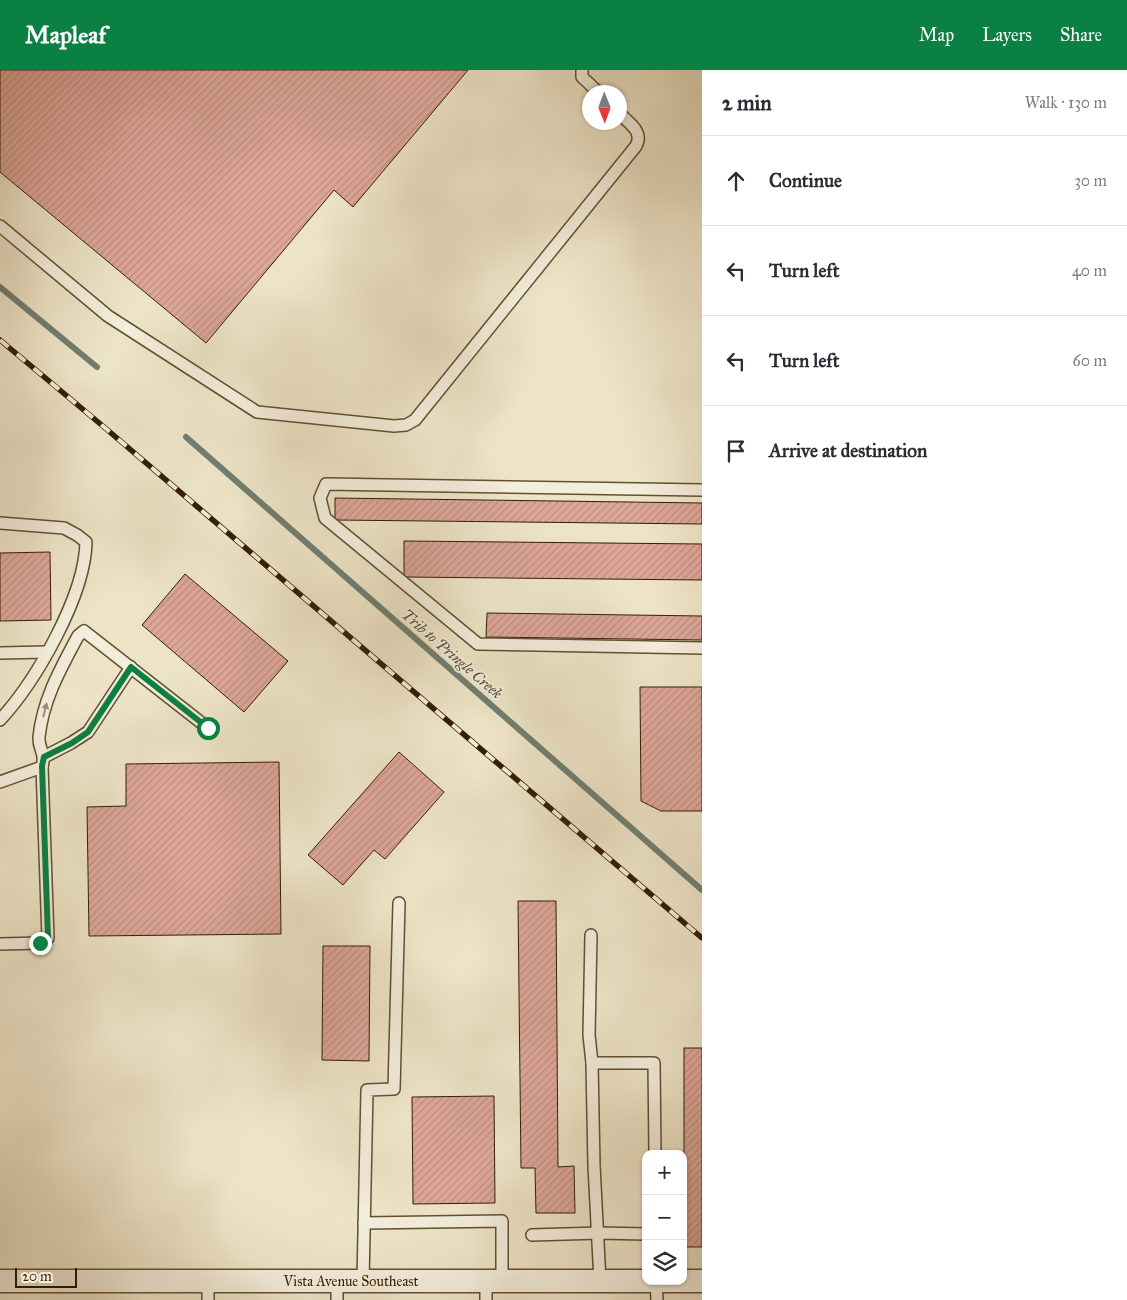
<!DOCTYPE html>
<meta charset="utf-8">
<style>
:root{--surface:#fff;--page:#f7f7f7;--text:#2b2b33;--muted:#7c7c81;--line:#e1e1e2;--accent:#0b8043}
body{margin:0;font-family:"IM FELL Great Primer",serif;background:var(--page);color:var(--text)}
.controls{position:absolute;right:15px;bottom:15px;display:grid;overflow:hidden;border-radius:10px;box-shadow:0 1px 4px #0004}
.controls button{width:45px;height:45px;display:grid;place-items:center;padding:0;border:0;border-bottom:1px solid var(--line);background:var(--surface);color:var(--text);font:25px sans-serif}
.compass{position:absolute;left:582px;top:15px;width:45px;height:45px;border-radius:50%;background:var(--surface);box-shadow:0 1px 4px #0004;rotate:179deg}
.scale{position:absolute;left:15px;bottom:12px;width:62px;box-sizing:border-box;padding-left:5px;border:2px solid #341d01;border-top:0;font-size:14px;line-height:18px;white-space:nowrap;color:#341d01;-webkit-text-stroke:4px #f3eddb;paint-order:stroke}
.stop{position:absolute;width:15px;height:15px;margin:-11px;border:4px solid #0b8043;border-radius:50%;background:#fff}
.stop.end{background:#0b8043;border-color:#fff;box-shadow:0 1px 5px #0008}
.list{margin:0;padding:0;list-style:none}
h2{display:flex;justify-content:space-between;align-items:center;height:65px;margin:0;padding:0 20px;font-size:21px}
h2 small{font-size:16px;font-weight:400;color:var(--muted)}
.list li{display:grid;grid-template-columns:32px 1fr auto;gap:15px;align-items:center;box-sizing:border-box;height:90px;padding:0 20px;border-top:1px solid var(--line)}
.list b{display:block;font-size:19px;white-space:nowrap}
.list em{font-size:16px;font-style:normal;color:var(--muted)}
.icon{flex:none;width:28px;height:28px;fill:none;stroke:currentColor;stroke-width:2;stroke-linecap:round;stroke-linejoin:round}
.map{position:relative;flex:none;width:702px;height:1230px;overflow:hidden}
header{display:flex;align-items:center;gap:30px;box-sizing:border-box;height:70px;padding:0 25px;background:var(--accent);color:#fff}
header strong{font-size:24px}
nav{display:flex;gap:28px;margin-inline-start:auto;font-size:18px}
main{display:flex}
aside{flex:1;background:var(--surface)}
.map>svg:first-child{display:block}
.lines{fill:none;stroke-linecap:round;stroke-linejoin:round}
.stream{stroke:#717e71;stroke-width:6}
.building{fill:url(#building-hatch);stroke:#341d01}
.lane-casing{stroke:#624f32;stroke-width:14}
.street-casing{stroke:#624f32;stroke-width:25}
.lane{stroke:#f3eddb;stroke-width:11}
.street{stroke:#f3eddb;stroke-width:22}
.rail-casing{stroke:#341d01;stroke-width:5.5}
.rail{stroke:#f3eddb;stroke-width:4;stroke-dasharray:11;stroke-linecap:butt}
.oneway{fill:#9d8f79}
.route{stroke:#0b8043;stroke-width:6}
.labels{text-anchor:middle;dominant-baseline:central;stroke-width:4;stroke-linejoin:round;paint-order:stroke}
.street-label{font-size:14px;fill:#341d01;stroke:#f3eddb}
.water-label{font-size:15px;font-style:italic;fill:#534d39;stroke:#f3eddb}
</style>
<header>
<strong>Mapleaf</strong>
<nav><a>Map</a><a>Layers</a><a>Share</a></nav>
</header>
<main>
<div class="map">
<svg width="702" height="1230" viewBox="0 0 702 1230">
<defs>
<pattern id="building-hatch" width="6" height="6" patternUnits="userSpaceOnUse" patternTransform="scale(1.25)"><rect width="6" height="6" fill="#dda699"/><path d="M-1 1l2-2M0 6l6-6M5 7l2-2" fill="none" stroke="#be8e82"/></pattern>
</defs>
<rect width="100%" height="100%" fill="#ede4c7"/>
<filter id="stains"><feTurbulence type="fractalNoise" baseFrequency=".004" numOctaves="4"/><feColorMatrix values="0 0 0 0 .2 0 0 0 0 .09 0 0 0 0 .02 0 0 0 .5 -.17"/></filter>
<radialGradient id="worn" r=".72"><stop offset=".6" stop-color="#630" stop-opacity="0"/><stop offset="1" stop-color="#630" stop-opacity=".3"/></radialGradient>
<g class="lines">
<g class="stream">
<path d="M0,217l97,80"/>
<path d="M186,367l516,453"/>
</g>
</g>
<g class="building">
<path d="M0,0h468l-115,137 -19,-17 -128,153 -206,-171z"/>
<path d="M335,428l367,5v21l-367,-4z"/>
<path d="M404,471l298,3v36l-298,-3z"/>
<path d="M50,482l1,68 -51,1v-68z"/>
<path d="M185,504l103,87 -44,51 -102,-87z"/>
<path d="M487,543l215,3v24l-216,-3z"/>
<path d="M640,617h62v124h-41l-20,-10z"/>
<path d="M399,682l45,40 -59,67 -11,-9 -31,35 -35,-30z"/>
<path d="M279,692l2,172 -192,2 -2,-129 39,-1v-42z"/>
<path d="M518,831h38l2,266 16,-1 1,47h-39l-1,-45h-14z"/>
<path d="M323,876h47l-1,115 -47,-1z"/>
<rect x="684" y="978" width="18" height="199"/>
<path d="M494,1026l1,107 -82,1 -1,-107z"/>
</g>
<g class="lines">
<defs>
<g id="lane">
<path d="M582,0v7l16,15"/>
<path d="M0,156l108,90 149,96 137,14 12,-1 9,-5 221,-274c8,-14 -7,-23 -16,-32"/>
<path d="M702,420l-376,-6 -6,14 5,20 153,126 224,4"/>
<path d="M0,453l64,5 13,7 9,7c-1,54 -50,139 -86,178"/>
<path d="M0,583l47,-1"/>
<path d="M44,687l27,-14 17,-11 43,-65"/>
<path d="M42,697c4,-15 -4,-18 -3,-30 4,-38 22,-69 39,-101l6,-5 124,97"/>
<path d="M0,712l42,-15 6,171 -3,3 -4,2 -41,1"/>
<path d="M591,865l-2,100 3,28"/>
<path d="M364,1153l138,-2v60"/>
<path d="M532,1165l67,-2 47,1"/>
<path d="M363,1211l4,-191 27,-1 5,-186"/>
<path d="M600,1211l-6,-115 -2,-103h62l1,91"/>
<path d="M656,1211l1,19"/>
<path d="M208,1230v-19"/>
<path d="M337,1230v-19"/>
<path d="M486,1230v-19"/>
</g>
<path id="street" d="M0,1211h702"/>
</defs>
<use href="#lane" class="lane-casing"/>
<use href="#street" class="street-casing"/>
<use href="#lane" class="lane"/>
<use href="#street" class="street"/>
<defs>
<path id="rail" d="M0,270l104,87 598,511"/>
</defs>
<use href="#rail" class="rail-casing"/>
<use href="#rail" class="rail"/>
</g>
<defs><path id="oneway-solid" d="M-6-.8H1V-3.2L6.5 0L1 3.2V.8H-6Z" transform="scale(1.25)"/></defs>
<use class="oneway" href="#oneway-solid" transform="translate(45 640) rotate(-76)"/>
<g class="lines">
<path class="route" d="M40,873l6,-2 2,-3 -6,-172 2,-9 28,-14 16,-11 43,-65 77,61"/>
</g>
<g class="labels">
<g class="street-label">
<text x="351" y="1211">Vista Avenue Southeast</text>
</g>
<g class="water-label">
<text transform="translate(452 584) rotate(41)">Trib to Pringle Creek</text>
</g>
</g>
<rect width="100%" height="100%" filter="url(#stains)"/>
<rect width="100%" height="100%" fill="url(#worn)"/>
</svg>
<div class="controls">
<button>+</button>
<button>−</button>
<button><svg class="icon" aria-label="layers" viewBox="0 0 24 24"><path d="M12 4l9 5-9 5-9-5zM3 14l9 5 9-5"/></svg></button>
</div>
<svg class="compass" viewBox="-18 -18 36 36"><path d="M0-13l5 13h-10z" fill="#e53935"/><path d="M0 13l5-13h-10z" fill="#7c7c81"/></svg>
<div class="scale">20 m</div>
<div class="stop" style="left:208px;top:658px"></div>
<div class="stop end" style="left:40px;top:873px"></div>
</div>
<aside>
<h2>2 min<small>Walk · 130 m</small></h2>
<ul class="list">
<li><svg class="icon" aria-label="ahead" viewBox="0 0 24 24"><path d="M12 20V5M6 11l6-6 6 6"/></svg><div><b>Continue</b></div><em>30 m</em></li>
<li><svg class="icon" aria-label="left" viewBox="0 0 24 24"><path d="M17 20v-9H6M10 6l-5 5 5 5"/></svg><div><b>Turn left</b></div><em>40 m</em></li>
<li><svg class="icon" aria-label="left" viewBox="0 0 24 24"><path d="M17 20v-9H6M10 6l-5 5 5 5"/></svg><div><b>Turn left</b></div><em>60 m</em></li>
<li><svg class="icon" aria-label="arrive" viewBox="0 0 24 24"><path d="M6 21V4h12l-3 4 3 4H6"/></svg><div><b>Arrive at destination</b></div></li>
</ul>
</aside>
</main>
